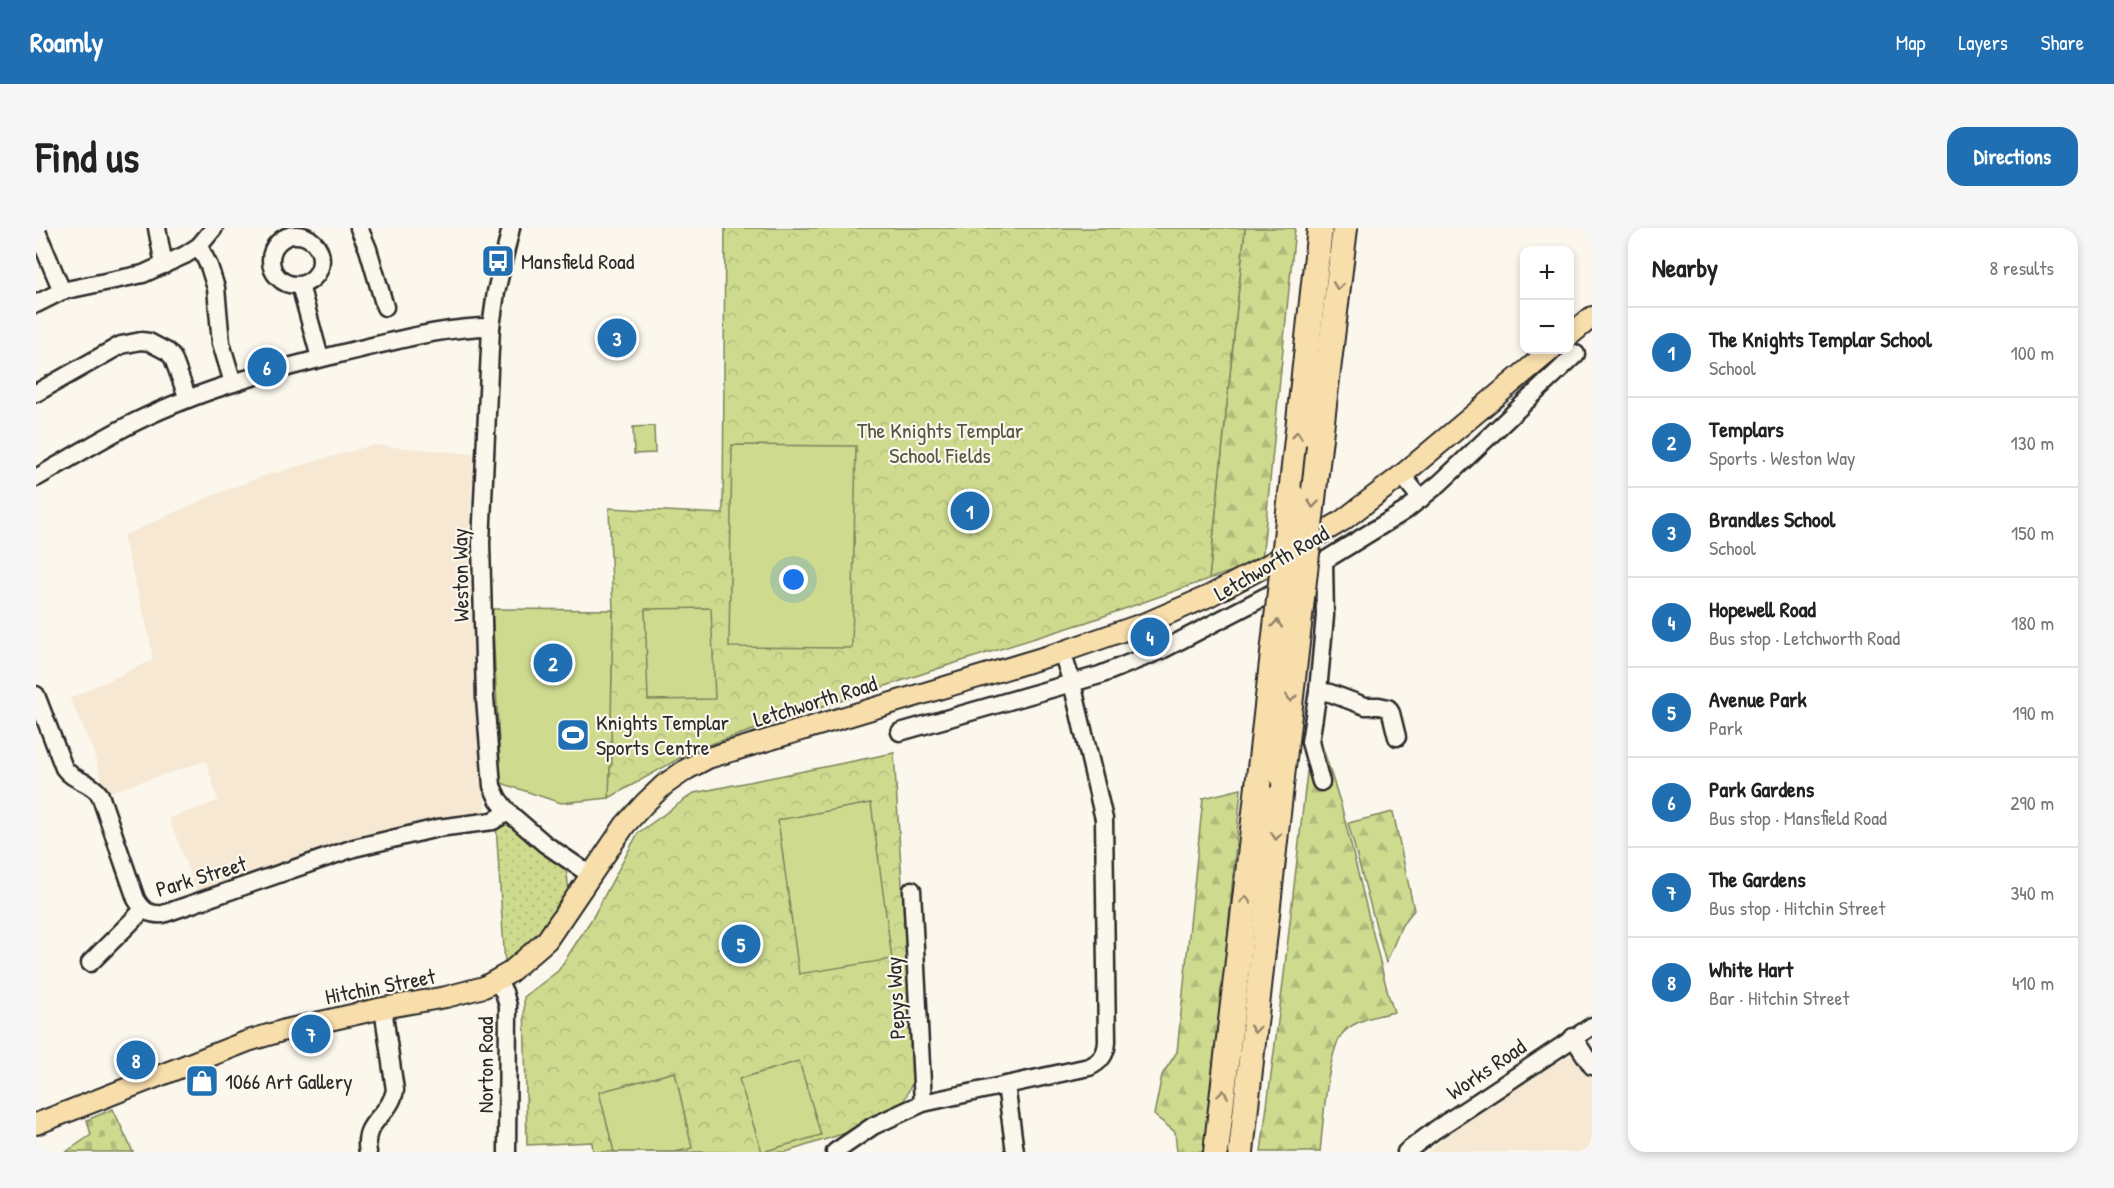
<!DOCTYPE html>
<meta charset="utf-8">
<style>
:root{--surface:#fff;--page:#f6f6f6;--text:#222;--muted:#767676;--line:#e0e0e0;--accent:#1f6fb2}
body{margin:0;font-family:"Patrick Hand",sans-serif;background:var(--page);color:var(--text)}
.controls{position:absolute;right:18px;top:18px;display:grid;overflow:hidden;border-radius:12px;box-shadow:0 3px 9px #0003}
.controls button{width:54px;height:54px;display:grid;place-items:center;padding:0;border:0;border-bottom:2px solid var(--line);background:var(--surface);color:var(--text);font:30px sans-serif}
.you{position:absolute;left:758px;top:352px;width:21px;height:21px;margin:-15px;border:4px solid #fff;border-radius:50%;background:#1a73e8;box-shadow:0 0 0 9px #1a73e833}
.badge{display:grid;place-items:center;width:39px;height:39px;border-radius:50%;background:var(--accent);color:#fff;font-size:20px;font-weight:700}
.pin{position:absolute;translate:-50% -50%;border:3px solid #fff;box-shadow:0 2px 6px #0006}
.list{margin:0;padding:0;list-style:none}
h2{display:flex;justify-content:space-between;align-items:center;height:78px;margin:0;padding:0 24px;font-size:26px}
h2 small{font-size:20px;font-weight:400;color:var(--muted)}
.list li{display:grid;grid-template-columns:39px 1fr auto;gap:18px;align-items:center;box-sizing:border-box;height:90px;padding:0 24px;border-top:2px solid var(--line)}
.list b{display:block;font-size:22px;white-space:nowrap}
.list p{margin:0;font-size:20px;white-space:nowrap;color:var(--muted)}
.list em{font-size:20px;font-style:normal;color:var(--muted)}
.map{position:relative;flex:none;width:1556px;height:924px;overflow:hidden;border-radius:18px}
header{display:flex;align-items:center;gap:36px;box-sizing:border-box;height:84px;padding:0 30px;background:var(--accent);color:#fff}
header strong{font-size:28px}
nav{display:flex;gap:33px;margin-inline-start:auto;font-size:21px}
.intro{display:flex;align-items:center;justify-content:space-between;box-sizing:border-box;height:144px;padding:0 36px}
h1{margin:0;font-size:42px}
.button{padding:15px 27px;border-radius:18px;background:var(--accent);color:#fff;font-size:21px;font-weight:700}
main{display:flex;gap:36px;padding:0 36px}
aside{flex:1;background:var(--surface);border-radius:18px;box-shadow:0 3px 9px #0003}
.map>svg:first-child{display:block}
.built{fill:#f6e8d3}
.grass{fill:url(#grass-dots);stroke:#7c835c;stroke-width:1.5}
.forest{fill:url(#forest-firs);stroke:#7c835c;stroke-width:1.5}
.cemetery{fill:url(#cemetery-stones);stroke:#7c835c;stroke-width:1.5}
.park{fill:url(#park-crowns);stroke:#7c835c;stroke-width:1.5}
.pitch{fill:#cedb8e;stroke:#7c835c;stroke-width:1.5}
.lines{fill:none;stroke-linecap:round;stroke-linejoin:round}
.minor-casing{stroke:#2b2b2b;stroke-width:21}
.major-casing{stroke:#2b2b2b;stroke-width:24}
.highway-casing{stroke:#2b2b2b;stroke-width:28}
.minor{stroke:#fbf7ec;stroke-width:16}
.major{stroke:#f8deab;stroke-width:20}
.highway{stroke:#f8deab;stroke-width:24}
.highway-bridge-casing{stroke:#2b2b2b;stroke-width:28;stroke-linecap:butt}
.highway-bridge{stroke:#f8deab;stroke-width:24}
.oneway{stroke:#92846b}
.labels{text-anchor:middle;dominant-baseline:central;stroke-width:4.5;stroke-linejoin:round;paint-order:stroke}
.poi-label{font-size:22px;fill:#2b2b2b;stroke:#fbf7ec;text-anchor:start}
.park-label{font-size:22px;fill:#545744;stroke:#fbf7ec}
.street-label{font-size:22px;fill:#2b2b2b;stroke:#fbf7ec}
</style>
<header>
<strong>Roamly</strong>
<nav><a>Map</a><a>Layers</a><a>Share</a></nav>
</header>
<div class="intro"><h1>Find us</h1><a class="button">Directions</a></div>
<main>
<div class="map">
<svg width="1556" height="924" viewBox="0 0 1556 924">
<defs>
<pattern id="grass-dots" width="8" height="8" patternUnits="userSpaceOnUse" patternTransform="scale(1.5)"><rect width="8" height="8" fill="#cedb8e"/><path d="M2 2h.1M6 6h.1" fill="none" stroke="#b1bc7b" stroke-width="1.8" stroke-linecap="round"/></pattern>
<pattern id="forest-firs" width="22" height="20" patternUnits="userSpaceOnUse" patternTransform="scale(1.5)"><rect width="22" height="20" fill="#cedb8e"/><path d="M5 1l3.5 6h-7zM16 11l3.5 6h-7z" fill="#b1bc7b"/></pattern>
<pattern id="cemetery-stones" width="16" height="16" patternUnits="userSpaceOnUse" patternTransform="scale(1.5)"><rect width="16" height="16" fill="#cedb8e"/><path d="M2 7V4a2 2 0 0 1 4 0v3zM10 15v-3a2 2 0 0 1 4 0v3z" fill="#b1bc7b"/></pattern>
<pattern id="park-crowns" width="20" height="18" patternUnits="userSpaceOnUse" patternTransform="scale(1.5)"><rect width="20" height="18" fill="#cedb8e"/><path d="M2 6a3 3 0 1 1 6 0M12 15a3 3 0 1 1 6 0" fill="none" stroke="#b1bc7b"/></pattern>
</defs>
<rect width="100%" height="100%" fill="#fbf7ec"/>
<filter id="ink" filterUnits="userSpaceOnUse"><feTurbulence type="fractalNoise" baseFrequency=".0167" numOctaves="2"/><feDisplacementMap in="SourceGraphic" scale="12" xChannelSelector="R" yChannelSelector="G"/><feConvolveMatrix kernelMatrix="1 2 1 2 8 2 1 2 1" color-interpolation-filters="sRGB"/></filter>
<g filter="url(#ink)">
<g class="built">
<path d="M337,217l101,9 -5,84 6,-2v20l-5,-2 5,150 6,74 5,29 -2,6 -5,4 -131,23 -151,53 -28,-75 49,-17 -12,-40 -100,32 -14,-45 -22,-50 83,-38 -5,-29 -25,-95 84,-38 53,-21z"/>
<path d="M1556,814v110h-165l52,-43z"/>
</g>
<path class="grass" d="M470,593l24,23 32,21 5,9 2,19 -20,31 -26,27 -18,14 -9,-141z"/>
<g class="forest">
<path d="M1209,0h50l-33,333 -53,18z"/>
<path d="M1285,514l20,63 47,189 6,18c-17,4 -38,7 -51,21 -16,18 -20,93 -23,119h-59l22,-169 24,-211z"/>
<path d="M1205,561l-24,262 -13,101h-27l-2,-20 -21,-17 8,-40 15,-23 26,-254z"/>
<path d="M1357,584l21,98 -12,15 -16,38 -38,-140z"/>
</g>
<path class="cemetery" d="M77,881l20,43h-67l25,-17 -4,-15z"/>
<g class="park">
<path d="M689,0h520l-36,351 -122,43 -138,43 -253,84 -87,49 4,-188 -4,-102 114,6z"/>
<path d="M858,525l20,326 -12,26 -44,24 -72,23h-193l-1,-10 -65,3 -3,-148 34,-26 35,-54 45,-84 56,-40z"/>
</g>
<g class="pitch">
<path d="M618,198l1,27 -21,1 -1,-27z"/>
<path d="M696,217l124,1 -4,202 -123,-1z"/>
<path d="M675,380l4,91 -67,1 -3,-91z"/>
<path d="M456,381l121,1 -2,116 1,39 -2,1 -1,32 -48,5 -60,-20z"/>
<path d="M835,575l21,156 -93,15 -21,-154z"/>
<path d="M763,833l22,74 -59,17 -23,-73z"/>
<path d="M639,844l17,76 -17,4h-61l-15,-60z"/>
</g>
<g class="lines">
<defs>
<g id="minor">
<path d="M121,0l7,37"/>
<path d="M323,0l9,21 17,58"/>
<path d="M475,0l-15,64 -5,35 -10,216 4,155 7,88 6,13 10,13 37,32 47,32"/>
<path d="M0,1l26,62"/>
<circle cx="260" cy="32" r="25"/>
<path d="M163,18l10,20 7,22 5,55 12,40"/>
<path d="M264,57l20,73"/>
<path d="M0,76l26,-13 81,-17 42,-19 14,-9 15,-18"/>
<path d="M0,165l85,-48 20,-4 8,1 19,10 5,6 15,41"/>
<path d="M1366,247l19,24"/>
<path d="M0,250c33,-19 65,-39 99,-56 71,-35 149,-55 225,-73 43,-10 87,-22 131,-22"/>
<path d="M1282,463l12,2 35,13h14l9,2 3,5 6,24"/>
<path d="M0,467l28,73c9,13 28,14 36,27l36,104c7,12 13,16 27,15l191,-66 84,-20 55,-7 15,-9"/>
<path d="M864,504l200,-57 62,-25 110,-57 133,-82 35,-28 136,-129"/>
<path d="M1285,554l-11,-40 8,-51 7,-75 -1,-55"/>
<path d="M876,662l11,213"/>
<path d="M54,735l53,-53"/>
<path d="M460,753l8,11 4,14 -1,146"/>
<path d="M1537,809l19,29"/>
<path d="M970,857l9,67"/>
<path d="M332,924c-7,-31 22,-35 27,-62l-12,-82"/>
<path d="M799,924l38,-26 50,-23 166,-36c12,-5 17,-13 18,-25l-3,-223 -32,-136 -10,-31"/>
<path d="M1370,924l29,-22 157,-104"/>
</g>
<g id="major">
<path d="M1534,107l22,-18"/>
<path d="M0,896l212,-83 37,-11 98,-22 63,-11 38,-10 25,-14 38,-33 78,-115 20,-22 19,-18 23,-16 21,-11 354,-106 89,-31 58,-25 57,-30 76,-45 60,-46 149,-125"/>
</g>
<g id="highway">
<path d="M1283,218l26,-218"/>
<path d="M1255,266l29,-266"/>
<path d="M1180,924l42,-366"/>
<path d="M1205,924l41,-375"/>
</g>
</defs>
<use href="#minor" class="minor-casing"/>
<use href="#major" class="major-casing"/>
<use href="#highway" class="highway-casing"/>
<use href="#minor" class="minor"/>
<use href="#major" class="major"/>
<use href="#highway" class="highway"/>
<defs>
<g id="highway-bridge">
<path d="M1246,549l37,-331"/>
<path d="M1222,558l33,-292"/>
</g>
</defs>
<use href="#highway-bridge" class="highway-bridge-casing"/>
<use href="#highway-bridge" class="highway-bridge"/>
</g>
<defs><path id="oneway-chevron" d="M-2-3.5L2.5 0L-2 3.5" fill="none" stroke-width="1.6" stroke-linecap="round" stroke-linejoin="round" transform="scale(1.5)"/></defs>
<g class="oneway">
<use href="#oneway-chevron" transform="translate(1302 58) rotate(97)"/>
<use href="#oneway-chevron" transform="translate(1261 207) rotate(-84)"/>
<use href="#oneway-chevron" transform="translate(1277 276) rotate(96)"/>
<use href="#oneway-chevron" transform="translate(1241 396) rotate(-84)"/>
<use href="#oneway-chevron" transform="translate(1255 470) rotate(96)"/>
<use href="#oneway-chevron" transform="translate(1240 608) rotate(96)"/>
<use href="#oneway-chevron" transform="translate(1210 672) rotate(-84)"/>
<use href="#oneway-chevron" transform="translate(1219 801) rotate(96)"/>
<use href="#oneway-chevron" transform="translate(1187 866) rotate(-83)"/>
</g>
</g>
<defs>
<symbol id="bus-square" viewBox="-11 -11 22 22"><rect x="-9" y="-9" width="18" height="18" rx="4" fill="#1f6fb2" stroke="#fbf7ec"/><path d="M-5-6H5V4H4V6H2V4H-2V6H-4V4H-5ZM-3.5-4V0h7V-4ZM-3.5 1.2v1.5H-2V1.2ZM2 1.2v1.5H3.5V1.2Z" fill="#fff"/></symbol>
<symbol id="stadium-square" viewBox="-11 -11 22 22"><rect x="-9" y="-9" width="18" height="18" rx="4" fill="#1f6fb2" stroke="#fbf7ec"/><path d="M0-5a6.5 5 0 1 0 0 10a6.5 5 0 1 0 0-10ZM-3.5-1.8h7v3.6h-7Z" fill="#fff"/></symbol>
<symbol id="shop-square" viewBox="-11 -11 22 22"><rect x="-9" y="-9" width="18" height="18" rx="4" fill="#1f6fb2" stroke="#fbf7ec"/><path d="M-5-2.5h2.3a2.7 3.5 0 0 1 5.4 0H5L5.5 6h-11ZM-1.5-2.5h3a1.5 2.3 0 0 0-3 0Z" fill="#fff"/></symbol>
</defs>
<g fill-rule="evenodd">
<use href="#bus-square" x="443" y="14" width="38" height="38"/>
<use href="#stadium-square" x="518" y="488" width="38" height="38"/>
<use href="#shop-square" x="147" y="834" width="38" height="38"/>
</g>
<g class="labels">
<g class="poi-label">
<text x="485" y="33">Mansfield Road</text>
<text x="560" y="494">Knights Templar<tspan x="560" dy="25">Sports Centre</tspan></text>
<text x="189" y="853">1066 Art Gallery</text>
</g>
<g class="park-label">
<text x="904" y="202">The Knights Templar<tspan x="904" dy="25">School Fields</tspan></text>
</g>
<g class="street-label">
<text transform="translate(1235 335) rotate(-30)">Letchworth Road</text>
<text transform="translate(424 347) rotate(-91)">Weston Way</text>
<text transform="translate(779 473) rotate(-17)">Letchworth Road</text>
<text transform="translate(165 648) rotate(-17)">Park Street</text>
<text transform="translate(344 758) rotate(-11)">Hitchin Street</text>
<text transform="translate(859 770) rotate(-93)">Pepys Way</text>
<text transform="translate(449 837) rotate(-90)">Norton Road</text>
<text transform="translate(1450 841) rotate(-34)">Works Road</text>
</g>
</g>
</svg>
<div class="controls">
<button>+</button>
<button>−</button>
</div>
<div class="you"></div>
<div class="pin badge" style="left:934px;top:283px">1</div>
<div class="pin badge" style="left:517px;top:435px">2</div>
<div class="pin badge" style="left:581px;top:110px">3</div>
<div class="pin badge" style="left:1114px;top:409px">4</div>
<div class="pin badge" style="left:705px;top:716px">5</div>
<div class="pin badge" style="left:231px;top:139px">6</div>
<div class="pin badge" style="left:275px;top:806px">7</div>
<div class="pin badge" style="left:100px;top:832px">8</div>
</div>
<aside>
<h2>Nearby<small>8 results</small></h2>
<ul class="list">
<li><span class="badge">1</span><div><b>The Knights Templar School</b><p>School</p></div><em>100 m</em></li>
<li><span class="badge">2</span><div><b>Templars</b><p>Sports · Weston Way</p></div><em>130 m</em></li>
<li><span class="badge">3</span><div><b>Brandles School</b><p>School</p></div><em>150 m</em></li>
<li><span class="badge">4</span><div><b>Hopewell Road</b><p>Bus stop · Letchworth Road</p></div><em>180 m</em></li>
<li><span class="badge">5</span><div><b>Avenue Park</b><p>Park</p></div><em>190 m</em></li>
<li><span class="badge">6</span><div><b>Park Gardens</b><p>Bus stop · Mansfield Road</p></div><em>290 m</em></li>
<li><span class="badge">7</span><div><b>The Gardens</b><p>Bus stop · Hitchin Street</p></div><em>340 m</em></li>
<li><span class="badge">8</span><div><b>White Hart</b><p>Bar · Hitchin Street</p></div><em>410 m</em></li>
</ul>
</aside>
</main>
